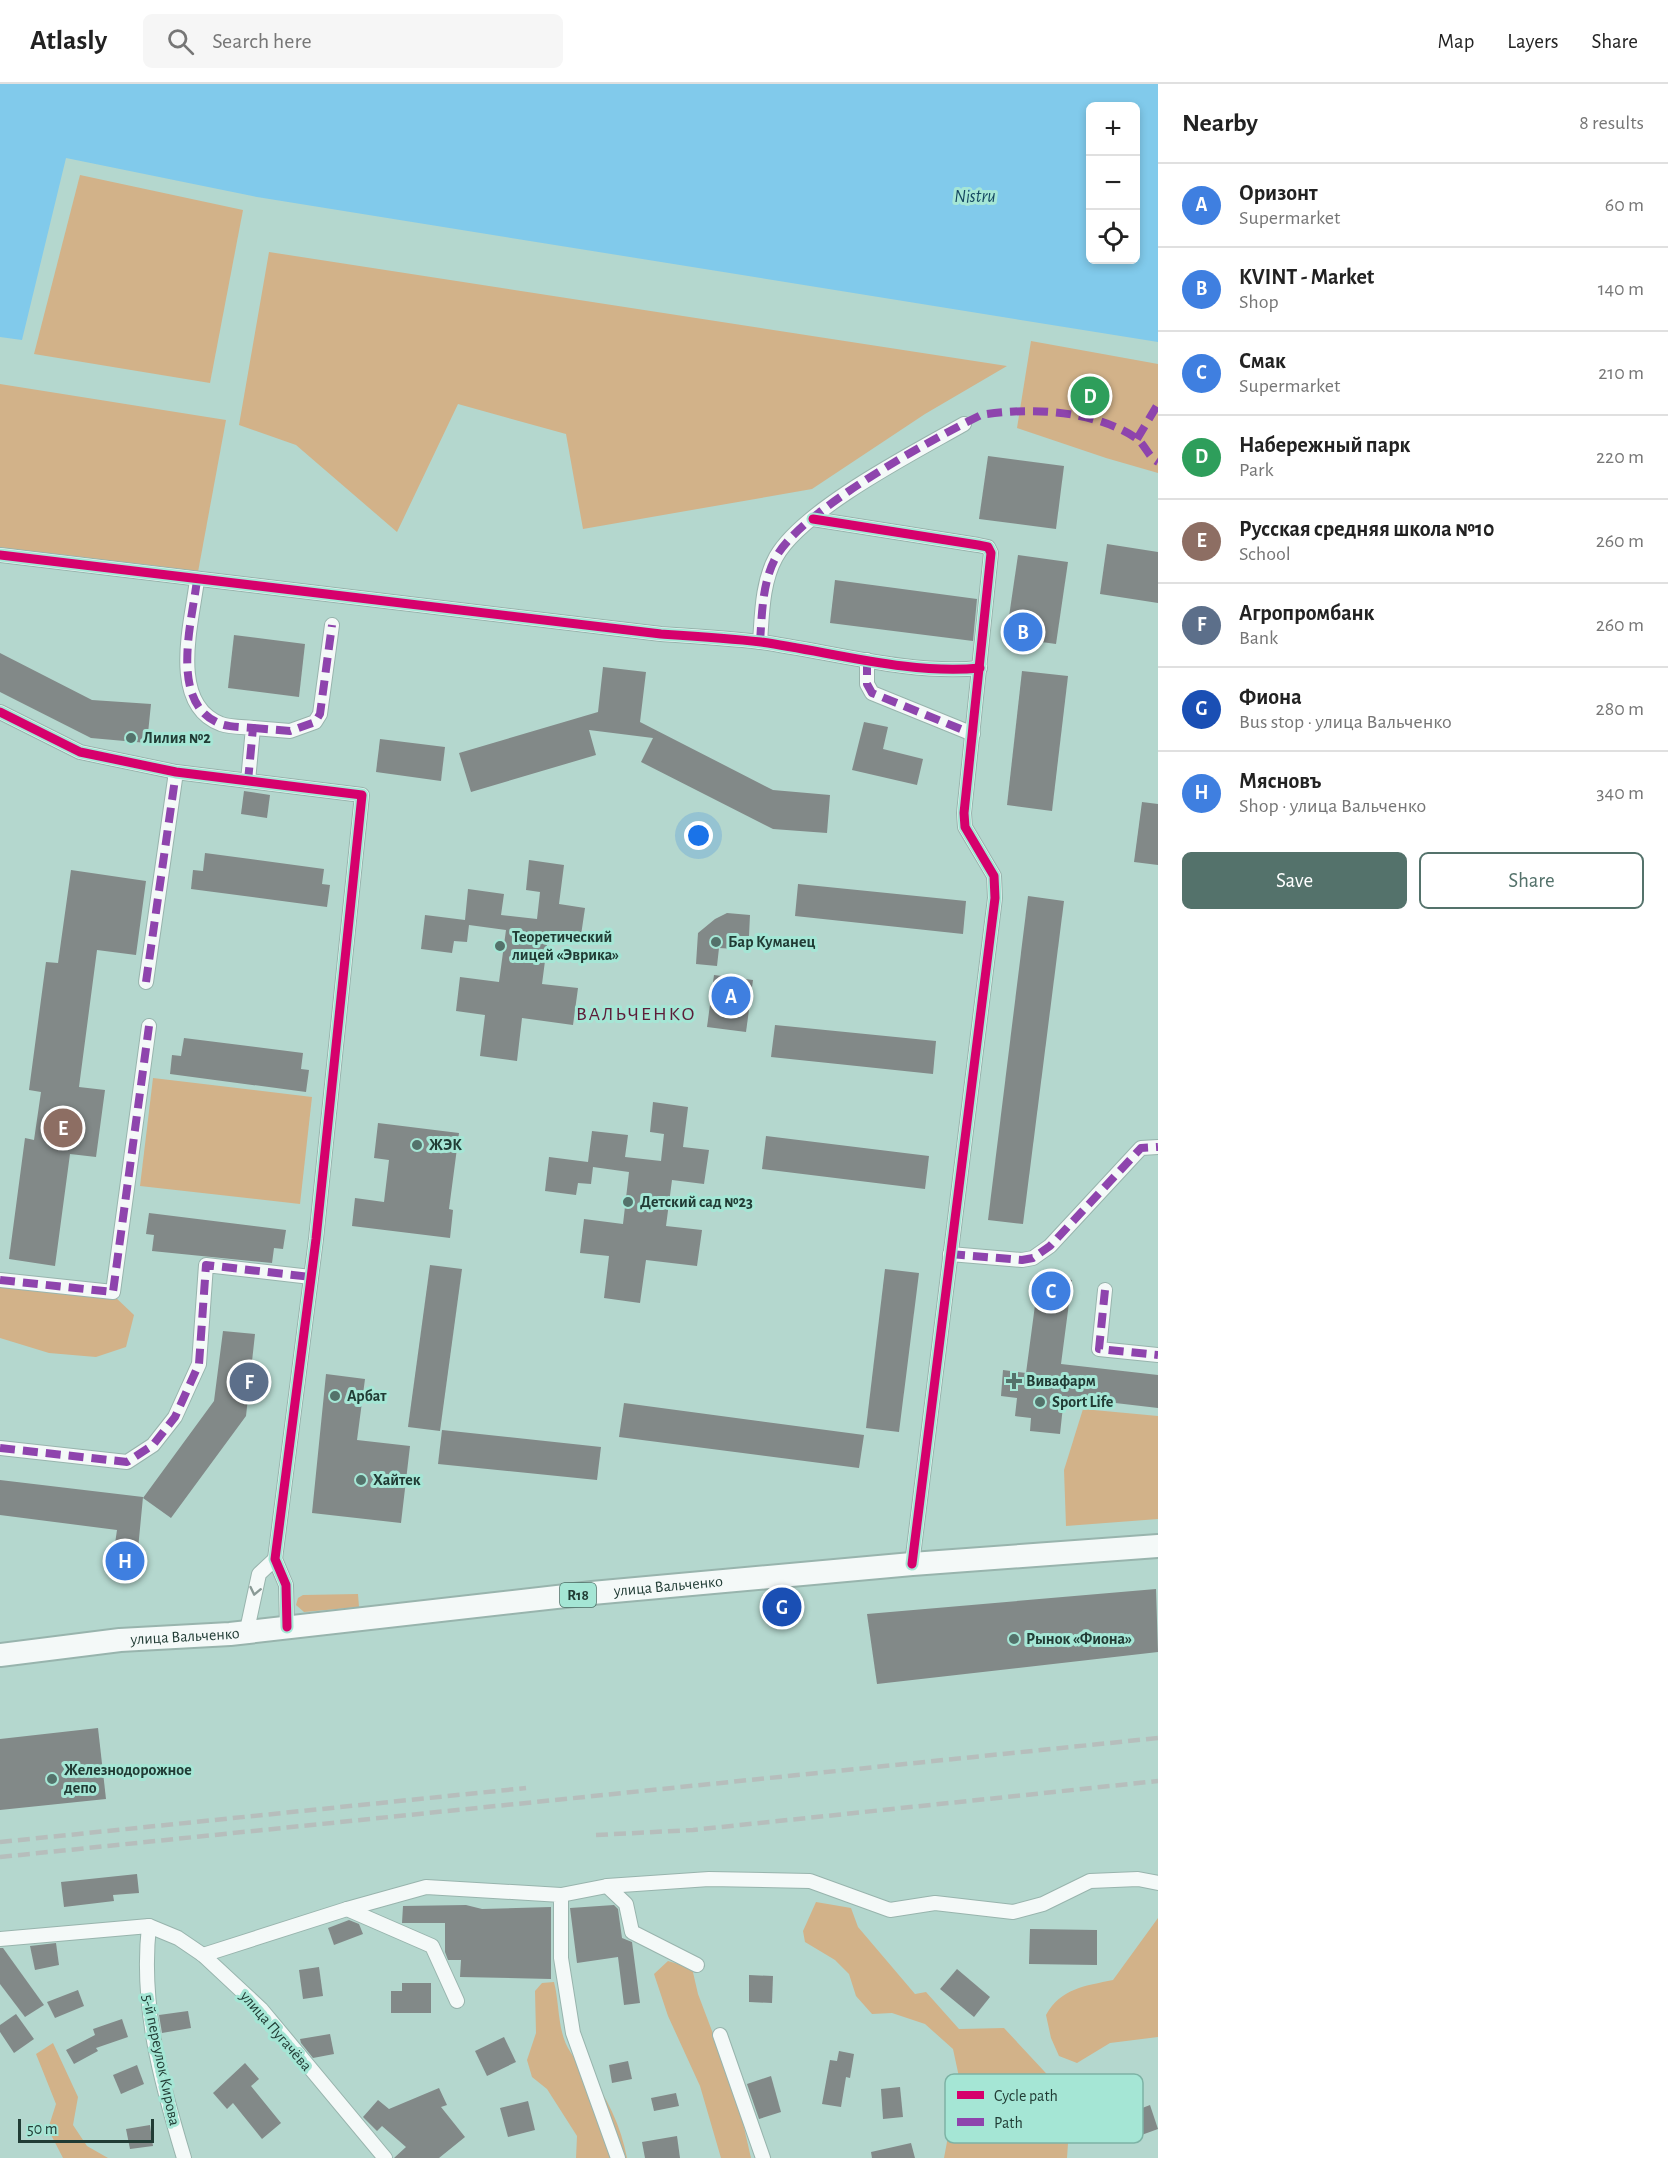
<!DOCTYPE html>
<meta charset="utf-8">
<style>
:root{--surface:#fff;--page:#f6f6f6;--text:#222;--muted:#767676;--line:#e0e0e0;--accent:#54726b}
body{margin:0;font-family:"Alegreya Sans",sans-serif;background:var(--page);color:var(--text)}
.controls{position:absolute;right:18px;top:18px;display:grid;overflow:hidden;border-radius:9px;box-shadow:0 3px 9px #0003}
.controls button{width:54px;height:54px;display:grid;place-items:center;padding:0;border:0;border-bottom:2px solid var(--line);background:var(--surface);color:var(--text);font:30px sans-serif}
.scale{position:absolute;left:18px;bottom:15px;width:136px;box-sizing:border-box;padding-left:6px;border:3px solid #213c35;border-top:0;font-size:16px;line-height:21px;white-space:nowrap;color:#213c35;-webkit-text-stroke:4px #a5e6d5;paint-order:stroke}
.you{position:absolute;left:699px;top:752px;width:21px;height:21px;margin:-15px;border:4px solid #fff;border-radius:50%;background:#1a73e8;box-shadow:0 0 0 9px #1a73e833}
.badge{display:grid;place-items:center;width:39px;height:39px;border-radius:50%;background:var(--accent);color:#fff;font-size:20px;font-weight:700}
.pin{position:absolute;translate:-50% -50%;border:3px solid #fff;box-shadow:0 2px 6px #0006}
.list{margin:0;padding:0;list-style:none}
h2{display:flex;justify-content:space-between;align-items:center;height:78px;margin:0;padding:0 24px;font-size:26px}
h2 small{font-size:20px;font-weight:400;color:var(--muted)}
.list li{display:grid;grid-template-columns:39px 1fr auto;gap:18px;align-items:center;box-sizing:border-box;height:84px;padding:0 24px;border-top:2px solid var(--line)}
.list b{display:block;font-size:22px;white-space:nowrap}
.list p{margin:0;font-size:20px;white-space:nowrap;color:var(--muted)}
.list em{font-size:20px;font-style:normal;color:var(--muted)}
.actions{display:flex;gap:12px;padding:18px 24px}
.actions a{flex:1;padding:14px 0;border:2px solid var(--accent);border-radius:9px;text-align:center;font-size:21px;color:var(--accent)}
.actions .main{background:var(--accent);color:#fff}
.icon{flex:none;width:33px;height:33px;fill:none;stroke:currentColor;stroke-width:2;stroke-linecap:round;stroke-linejoin:round}
.map{position:relative;flex:none;width:1158px;height:2074px;overflow:hidden}
header{display:flex;align-items:center;gap:36px;box-sizing:border-box;height:84px;padding:0 30px;background:var(--surface);border-bottom:2px solid var(--line)}
header strong{font-size:28px}
nav{display:flex;gap:33px;margin-inline-start:auto;font-size:21px}
.search{width:420px;height:54px;background:var(--page);display:flex;align-items:center;gap:15px;box-sizing:border-box;padding:0 21px;border-radius:9px;color:var(--muted);font-size:22px}
main{display:flex}
aside{flex:1;background:var(--surface)}
.map>svg:first-child{display:block}
.green{fill:#d2b289}
.water{fill:#81caeb;fill-rule:evenodd}
.building{fill:#828988}
.lines{fill:none;stroke-linecap:round;stroke-linejoin:round}
.street-casing{stroke:#98b4ad;stroke-width:16}
.primary-casing{stroke:#98b4ad;stroke-width:26}
.street{stroke:#f4f9f8;stroke-width:14}
.primary{stroke:#f4f9f8;stroke-width:22}
.rail{stroke:#b6bebc;stroke-width:4.5;stroke-dasharray:12 6;stroke-linecap:butt}
.quiet{stroke:#8e44ad;stroke-width:8;stroke-dasharray:15 8;stroke-linecap:butt}
.cycleway-casing{stroke:#a5e6d5;stroke-width:13}
.cycleway{stroke:#d6006c;stroke-width:9}
.oneway{stroke:#8a9a96}
.poi-dot{fill:#54726b;stroke:#a5e6d5;stroke-width:2}
.labels{text-anchor:middle;dominant-baseline:central;stroke-width:6;stroke-linejoin:round;paint-order:stroke}
.shield{fill:#a5e6d5;stroke:#496f65;stroke-width:1.5}
.shield-label{font-size:15px;font-weight:bold;fill:#213c35}
.poi-label{font-size:16px;font-weight:bold;fill:#213c35;stroke:#a5e6d5;text-anchor:start}
.street-label{font-size:16px;fill:#213c35;stroke:#a5e6d5}
.water-label{font-size:18px;font-style:italic;fill:#154761;stroke:#a5e6d5}
.quarter-label{font-size:20px;letter-spacing:1.5px;fill:#5d1c38;stroke:#a5e6d5}
.key{fill:#a5e6d5;stroke:#7db3a5;stroke-width:1.5}
.key-label{font-size:16px;fill:#213c35}
</style>
<header>
<strong>Atlasly</strong>
<div class="search"><svg class="icon" aria-label="search" viewBox="0 0 24 24"><circle cx="10" cy="10" r="6"/><path d="M15 15l6 6"/></svg>Search here</div>
<nav><a>Map</a><a>Layers</a><a>Share</a></nav>
</header>
<main>
<div class="map">
<svg width="1158" height="2074" viewBox="0 0 1158 2074">
<rect width="100%" height="100%" fill="#b4d7ce"/>
<g class="green">
<path d="M80,91l163,35 -33,173 -176,-29z"/>
<path d="M269,168l738,114 -82,48 -113,75 -229,40 -17,-95 -108,-30 -61,128 -101,-87 -57,-20z"/>
<path d="M1031,257l127,23v109l-52,-15 -89,-30z"/>
<path d="M0,300l226,36 -28,152 -198,-24z"/>
<path d="M153,994l159,19 -12,107 -160,-18z"/>
<path d="M0,1198l113,13 21,20 -8,32 -30,10 -47,-4 -49,-15z"/>
<path d="M1083,1325l75,7v103l-92,7 -2,-56z"/>
<path d="M358,1510l1,13 -55,5 -8,-7 2,-7 5,-3z"/>
<path d="M816,1818l35,6 7,19 57,67 11,-2 33,37 45,-1 67,72 -4,58h-123l5,-27 13,-40 -9,-42 -28,-25 -33,-11 -20,1 -16,-18 -7,-22 -14,-14 -30,-18 -2,-11z"/>
<path d="M1158,1834v119l-48,6 -33,20 -18,-7 -8,-18 -5,-23c15,-27 39,-29 67,-35z"/>
<path d="M668,1877l24,7 6,26 39,103 14,61h-30l-21,-72 -32,-70 -14,-42z"/>
<path d="M554,1898c6,23 3,51 17,71 4,7 12,11 16,17 20,27 34,56 40,88h-51l1,-22 -30,-47 -15,-12 -5,-17 9,-27 -1,-42 7,-8z"/>
<path d="M53,1959l25,54 -5,28 14,21 21,12h-45l-15,-29 8,-25 -20,-50z"/>
</g>
<path class="water" d="M0,0h1158v258l-901,-145 -191,-39 -44,182 -22,-3zM1090,22h46v154h-46z"/>
<g class="building">
<path d="M988,372l76,10 -8,63 -77,-10z"/>
<path d="M1107,460l51,8v51l-58,-9z"/>
<path d="M1018,471l50,7 -12,82 -50,-7z"/>
<path d="M835,496l142,19 -4,42 -143,-18z"/>
<path d="M234,551l71,9 -6,53 -71,-9z"/>
<path d="M0,569l92,47 59,4 -4,39 -56,-5 -91,-46z"/>
<path d="M603,583l43,5 -6,50 133,68 57,5 -3,38 -54,-4 -132,-67 12,-24 -64,-8 7,25 -125,37 -12,-39 139,-41z"/>
<path d="M1022,587l46,5 -16,135 -45,-6z"/>
<path d="M864,638l24,5 -5,22 40,10 -6,26 -65,-15z"/>
<path d="M380,655l65,8 -4,34 -65,-9z"/>
<path d="M244,707l26,4 -3,23 -26,-4z"/>
<path d="M1142,718l16,2v61l-24,-3z"/>
<path d="M205,769l119,16 -2,15 8,1 -3,22 -136,-18 2,-19 10,1z"/>
<path d="M529,776l35,5 -5,39 26,4 -5,34 -32,-4 -6,46 36,4 -5,37 -51,-7 -5,43 -37,-5 5,-41 -29,-4 4,-34 39,5 7,-52 -37,-5 -2,17 -13,-1 -2,12 -31,-4 4,-34 40,5 3,-31 36,5 -3,21 36,4 3,-27 -14,-2z"/>
<path d="M71,786l75,11 -10,74 -39,-5 -18,137 26,3 -9,67 -26,-3 -15,112 -46,-7 16,-121 9,2 7,-48 -12,-2 17,-128 12,1z"/>
<path d="M798,800l168,17 -3,33 -168,-18z"/>
<path d="M1028,812l36,5 -41,323 -35,-4z"/>
<path d="M727,829l23,2 -1,21h-13l-1,13 -16,-1 -2,18 -21,-2 2,-31 17,-14z"/>
<path d="M714,891l39,5 -7,52 -39,-5z"/>
<path d="M775,941l161,16 -3,33 -162,-17z"/>
<path d="M184,954l119,15 -2,16 8,1 -3,22 -136,-18 2,-19 9,1z"/>
<path d="M653,1018l35,5 -5,40 26,3 -5,34 -32,-4 -6,46 36,4 -5,36 -51,-6 -6,43 -36,-5 5,-42 -29,-3 4,-34 39,5 6,-52 -36,-5 -2,17 -13,-1 -2,12 -31,-4 4,-34 39,5 4,-31 36,4 -3,22 36,4 3,-27 -14,-2z"/>
<path d="M378,1039l81,10 -10,76 4,1 -3,28 -98,-12 3,-28 29,4 5,-42 -15,-2z"/>
<path d="M766,1052l163,20 -4,33 -163,-20z"/>
<path d="M149,1129l137,17 -3,19 -9,-1 -2,15 -120,-12 2,-16 -8,-1z"/>
<path d="M430,1181l32,4 -22,162 -32,-4z"/>
<path d="M885,1185l34,4 -20,159 -33,-4z"/>
<path d="M1039,1191l33,5 -11,84 97,11v33l-94,-11 -4,37 -30,-3 1,-13 -16,-2 2,-18 -16,-2 2,-26 23,3z"/>
<path d="M223,1247l32,3 -9,82 -75,102 -28,-20 71,-97z"/>
<path d="M326,1290l39,5 -8,61 53,6 -9,77 -89,-10z"/>
<path d="M624,1319l240,32 -5,33 -240,-31z"/>
<path d="M442,1346l159,17 -4,33 -159,-16z"/>
<path d="M0,1396l143,17 -7,73 -25,1 6,-41 -117,-15z"/>
<path d="M1156,1505l2,63 -281,32 -10,-70z"/>
<path d="M98,1644l8,71 -106,11v-71z"/>
<path d="M137,1790l2,19 -26,2 1,6 -50,6 -3,-25z"/>
<path d="M466,1821l16,4 69,-2v72l-91,-2 1,-17h-13l-3,-8v-29h-43l1,-17z"/>
<path d="M614,1821l4,4 4,29 10,4 8,61 -16,2 -6,-48 -41,6 -7,-55z"/>
<path d="M349,1836l10,4 4,10 -29,11 -6,-17z"/>
<path d="M1030,1845l67,1v35l-68,-1z"/>
<path d="M56,1859l3,22 -24,5 -5,-24z"/>
<path d="M0,1864h3l41,57 -19,12 -25,-33z"/>
<path d="M319,1883l4,29 -20,3 -4,-29z"/>
<path d="M957,1885l33,28 -16,20 -34,-28z"/>
<path d="M749,1891l24,1 -1,27 -23,-1z"/>
<path d="M402,1899h29v30h-40v-22h11z"/>
<path d="M78,1906l6,16 -29,12 -8,-16z"/>
<path d="M188,1927l3,17 -29,5 -3,-18z"/>
<path d="M16,1930l18,25 -20,14 -14,-21v-7z"/>
<path d="M122,1935l6,18 -32,11 2,3 -24,13 -8,-14 29,-15 -2,-6z"/>
<path d="M330,1950l4,20 -21,4 -12,-15 -1,-4z"/>
<path d="M504,1953l12,25 -29,14 -12,-25z"/>
<path d="M839,1967l15,3 -4,24 -4,-1 -5,30 -19,-3 8,-44 7,1z"/>
<path d="M628,1977l4,18 -20,4 -3,-18z"/>
<path d="M245,1979l14,16 -8,7 30,37 -19,16 -29,-36 -6,6 -14,-16z"/>
<path d="M137,1981l7,19 -23,10 -8,-19z"/>
<path d="M771,1992l10,36 -22,7 -12,-35z"/>
<path d="M900,2003l3,30 -20,2 -2,-30z"/>
<path d="M439,2004l8,17 -6,2 24,30 -26,21h-45l12,-11 -24,-21 -5,5 -14,-14 15,-17 11,9z"/>
<path d="M676,2009l3,13 -25,5 -3,-13z"/>
<path d="M528,2017l7,29 -27,7 -8,-29z"/>
<path d="M1150,2021l8,24 -22,8 -9,-23z"/>
<path d="M150,2041l3,21 -23,3 -4,-20z"/>
<path d="M677,2052l3,22h-35l-3,-16z"/>
<path d="M911,2059l4,15h-43l-1,-6z"/>
</g>
<g class="lines">
<defs>
<g id="street">
<path d="M813,435l165,26 10,2 3,6 -27,260 1,14 29,49 1,22 -83,666"/>
<path d="M0,471l661,79c33,2 67,4 100,8 71,10 149,33 219,26"/>
<path d="M197,496c-5,42 -29,124 24,144 9,3 22,3 32,4l-5,53"/>
<path d="M760,558c2,-27 2,-60 16,-85 27,-48 139,-105 188,-133"/>
<path d="M867,576v24l5,9 101,41"/>
<path d="M0,628l80,40 96,20 186,23 -46,444 -41,320 11,26 1,42"/>
<path d="M253,644l37,3 25,-9 5,-8 12,-89"/>
<path d="M146,898l30,-210"/>
<path d="M950,1170l72,6 11,-2 17,-12 91,-98 17,-1"/>
<path d="M0,1196l113,12 36,-266"/>
<path d="M1105,1206l-6,59 59,6"/>
<path d="M0,1364l127,14 26,-17 22,-28 24,-53 7,-99 105,12"/>
<path d="M247,1546l12,-56 16,-15"/>
<path d="M607,1802l19,18 6,28 65,33"/>
<path d="M561,1811l46,-9 102,-7 101,2 80,29 45,-7 78,9 30,-8 47,-23 48,-2 20,4"/>
<path d="M347,1825l79,-22 135,8v63l12,75 45,125"/>
<path d="M149,1842c-9,80 12,156 35,232"/>
<path d="M0,1855l149,-13 29,12 25,17 58,54 124,149"/>
<path d="M203,1871l144,-46 85,37 25,55"/>
<path d="M720,1951l43,123"/>
</g>
<g id="primary">
<path id="s1" d="M0,1571l120,-15 110,-6 362,-41 320,-29 246,-18"/>
</g>
</defs>
<use href="#street" class="street-casing"/>
<use href="#primary" class="primary-casing"/>
<use href="#street" class="street"/>
<use href="#primary" class="primary"/>
<g class="rail">
<path d="M596,1751l97,-5 465,-49"/>
<path d="M0,1758l526,-54"/>
<path d="M0,1773l1158,-119"/>
</g>
<g class="quiet">
<path d="M1137,355l21,-35"/>
<path d="M197,496c-5,42 -29,124 24,144 9,3 22,3 32,4l-5,53"/>
<path d="M760,558c2,-27 2,-60 16,-85 26,-47 154,-117 205,-142 48,-8 113,-5 155,23 9,6 12,19 22,24"/>
<path d="M867,576v24l5,9 101,41"/>
<path d="M253,644l37,3 25,-9 5,-8 12,-89"/>
<path d="M146,898l30,-210"/>
<path d="M950,1170l72,6 11,-2 17,-12 91,-98 17,-1"/>
<path d="M0,1196l113,12 36,-266"/>
<path d="M1105,1206l-6,59 59,6"/>
<path d="M0,1364l127,14 26,-17 22,-28 24,-53 7,-99 105,12"/>
</g>
<defs>
<g id="cycleway">
<path d="M813,435l165,26 10,2 3,6 -27,260 1,14 29,49 1,22 -83,666"/>
<path d="M0,471l661,79c33,2 67,4 100,8 71,10 149,33 219,26"/>
<path d="M0,628l80,40 96,20 186,23 -46,444 -41,320 11,26 1,42"/>
</g>
</defs>
<use href="#cycleway" class="cycleway-casing"/>
<use href="#cycleway" class="cycleway"/>
</g>
<defs><path id="oneway-chevron" d="M-2-3.5L2.5 0L-2 3.5" fill="none" stroke-width="1.6" stroke-linecap="round" stroke-linejoin="round" transform="scale(1.5)"/></defs>
<use class="oneway" href="#oneway-chevron" transform="translate(255 1507) rotate(102)"/>
<g class="poi-dot">
<circle cx="131" cy="654" r="6"/>
<circle cx="716" cy="858" r="6"/>
<circle cx="500" cy="862" r="6"/>
<circle cx="417" cy="1061" r="6"/>
<circle cx="628" cy="1118" r="6"/>
<path d="M1011 1288h6v6h6v6h-6v6h-6v-6h-6v-6h6z"/>
<circle cx="335" cy="1312" r="6"/>
<circle cx="1040" cy="1318" r="6"/>
<circle cx="361" cy="1396" r="6"/>
<circle cx="1014" cy="1555" r="6"/>
<circle cx="52" cy="1695" r="6"/>
</g>
<g class="labels">
<rect class="shield" x="560" y="1499" width="36" height="24" rx="4.5"/>
<g class="shield-label">
<text x="578" y="1511">R18</text>
</g>
<g class="poi-label">
<text x="143" y="654">Лилия №2</text>
<text x="512" y="853">Теоретический<tspan x="512" dy="18">лицей «Эврика»</tspan></text>
<text x="728" y="858">Бар Куманец</text>
<text x="429" y="1061">ЖЭК</text>
<text x="640" y="1118">Детский сад №23</text>
<text x="1026" y="1297">Вивафарм</text>
<text x="347" y="1312">Арбат</text>
<text x="1052" y="1318">Sport Life</text>
<text x="373" y="1396">Хайтек</text>
<text x="1026" y="1555">Рынок «Фиона»</text>
<text x="64" y="1686">Железнодорожное<tspan x="64" dy="18">депо</tspan></text>
</g>
<g class="street-label">
<text stroke="none"><textPath href="#s1" startOffset="672">улица Вальченко</textPath></text>
<text stroke="none"><textPath href="#s1" startOffset="186">улица Вальченко</textPath></text>
<text transform="translate(276 1947) rotate(49)">улица Пугачёва</text>
<text transform="translate(161 1976) rotate(78)">5-й переулок Кирова</text>
</g>
<g class="water-label">
<text x="975" y="113">Nistru</text>
</g>
<g class="quarter-label">
<text x="636" y="930">ВАЛЬЧЕНКО</text>
</g>
</g>
<rect x="945" y="1990" width="198" height="69" rx="9" class="key"/>
<rect x="957" y="2007" width="27" height="8" fill="#d6006c"/>
<rect x="957" y="2034" width="27" height="8" fill="#8e44ad"/>
<g class="key-label">
<text x="994" y="2017">Cycle path</text>
<text x="994" y="2044">Path</text>
</g>
</svg>
<div class="controls">
<button>+</button>
<button>−</button>
<button><svg class="icon" aria-label="locate" viewBox="0 0 24 24"><circle cx="12" cy="12" r="6"/><path d="M12 2v4M12 18v4M2 12h4M18 12h4"/></svg></button>
</div>
<div class="scale">50 m</div>
<div class="you"></div>
<div class="pin badge" style="left:731px;top:912px;background:#3f7fe0">A</div>
<div class="pin badge" style="left:1023px;top:548px;background:#3f7fe0">B</div>
<div class="pin badge" style="left:1051px;top:1207px;background:#3f7fe0">C</div>
<div class="pin badge" style="left:1090px;top:312px;background:#2e9e5b">D</div>
<div class="pin badge" style="left:63px;top:1044px;background:#8d6e63">E</div>
<div class="pin badge" style="left:249px;top:1298px;background:#5c6f8a">F</div>
<div class="pin badge" style="left:782px;top:1523px;background:#1a4fb4">G</div>
<div class="pin badge" style="left:125px;top:1477px;background:#3f7fe0">H</div>
</div>
<aside>
<h2>Nearby<small>8 results</small></h2>
<ul class="list">
<li><span class="badge" style="background:#3f7fe0">A</span><div><b>Оризонт</b><p>Supermarket</p></div><em>60 m</em></li>
<li><span class="badge" style="background:#3f7fe0">B</span><div><b>KVINT - Market</b><p>Shop</p></div><em>140 m</em></li>
<li><span class="badge" style="background:#3f7fe0">C</span><div><b>Смак</b><p>Supermarket</p></div><em>210 m</em></li>
<li><span class="badge" style="background:#2e9e5b">D</span><div><b>Набережный парк</b><p>Park</p></div><em>220 m</em></li>
<li><span class="badge" style="background:#8d6e63">E</span><div><b>Русская средняя школа №10</b><p>School</p></div><em>260 m</em></li>
<li><span class="badge" style="background:#5c6f8a">F</span><div><b>Агропромбанк</b><p>Bank</p></div><em>260 m</em></li>
<li><span class="badge" style="background:#1a4fb4">G</span><div><b>Фиона</b><p>Bus stop · улица Вальченко</p></div><em>280 m</em></li>
<li><span class="badge" style="background:#3f7fe0">H</span><div><b>Мясновъ</b><p>Shop · улица Вальченко</p></div><em>340 m</em></li>
</ul>
<div class="actions"><a class="main">Save</a><a>Share</a></div>
</aside>
</main>
